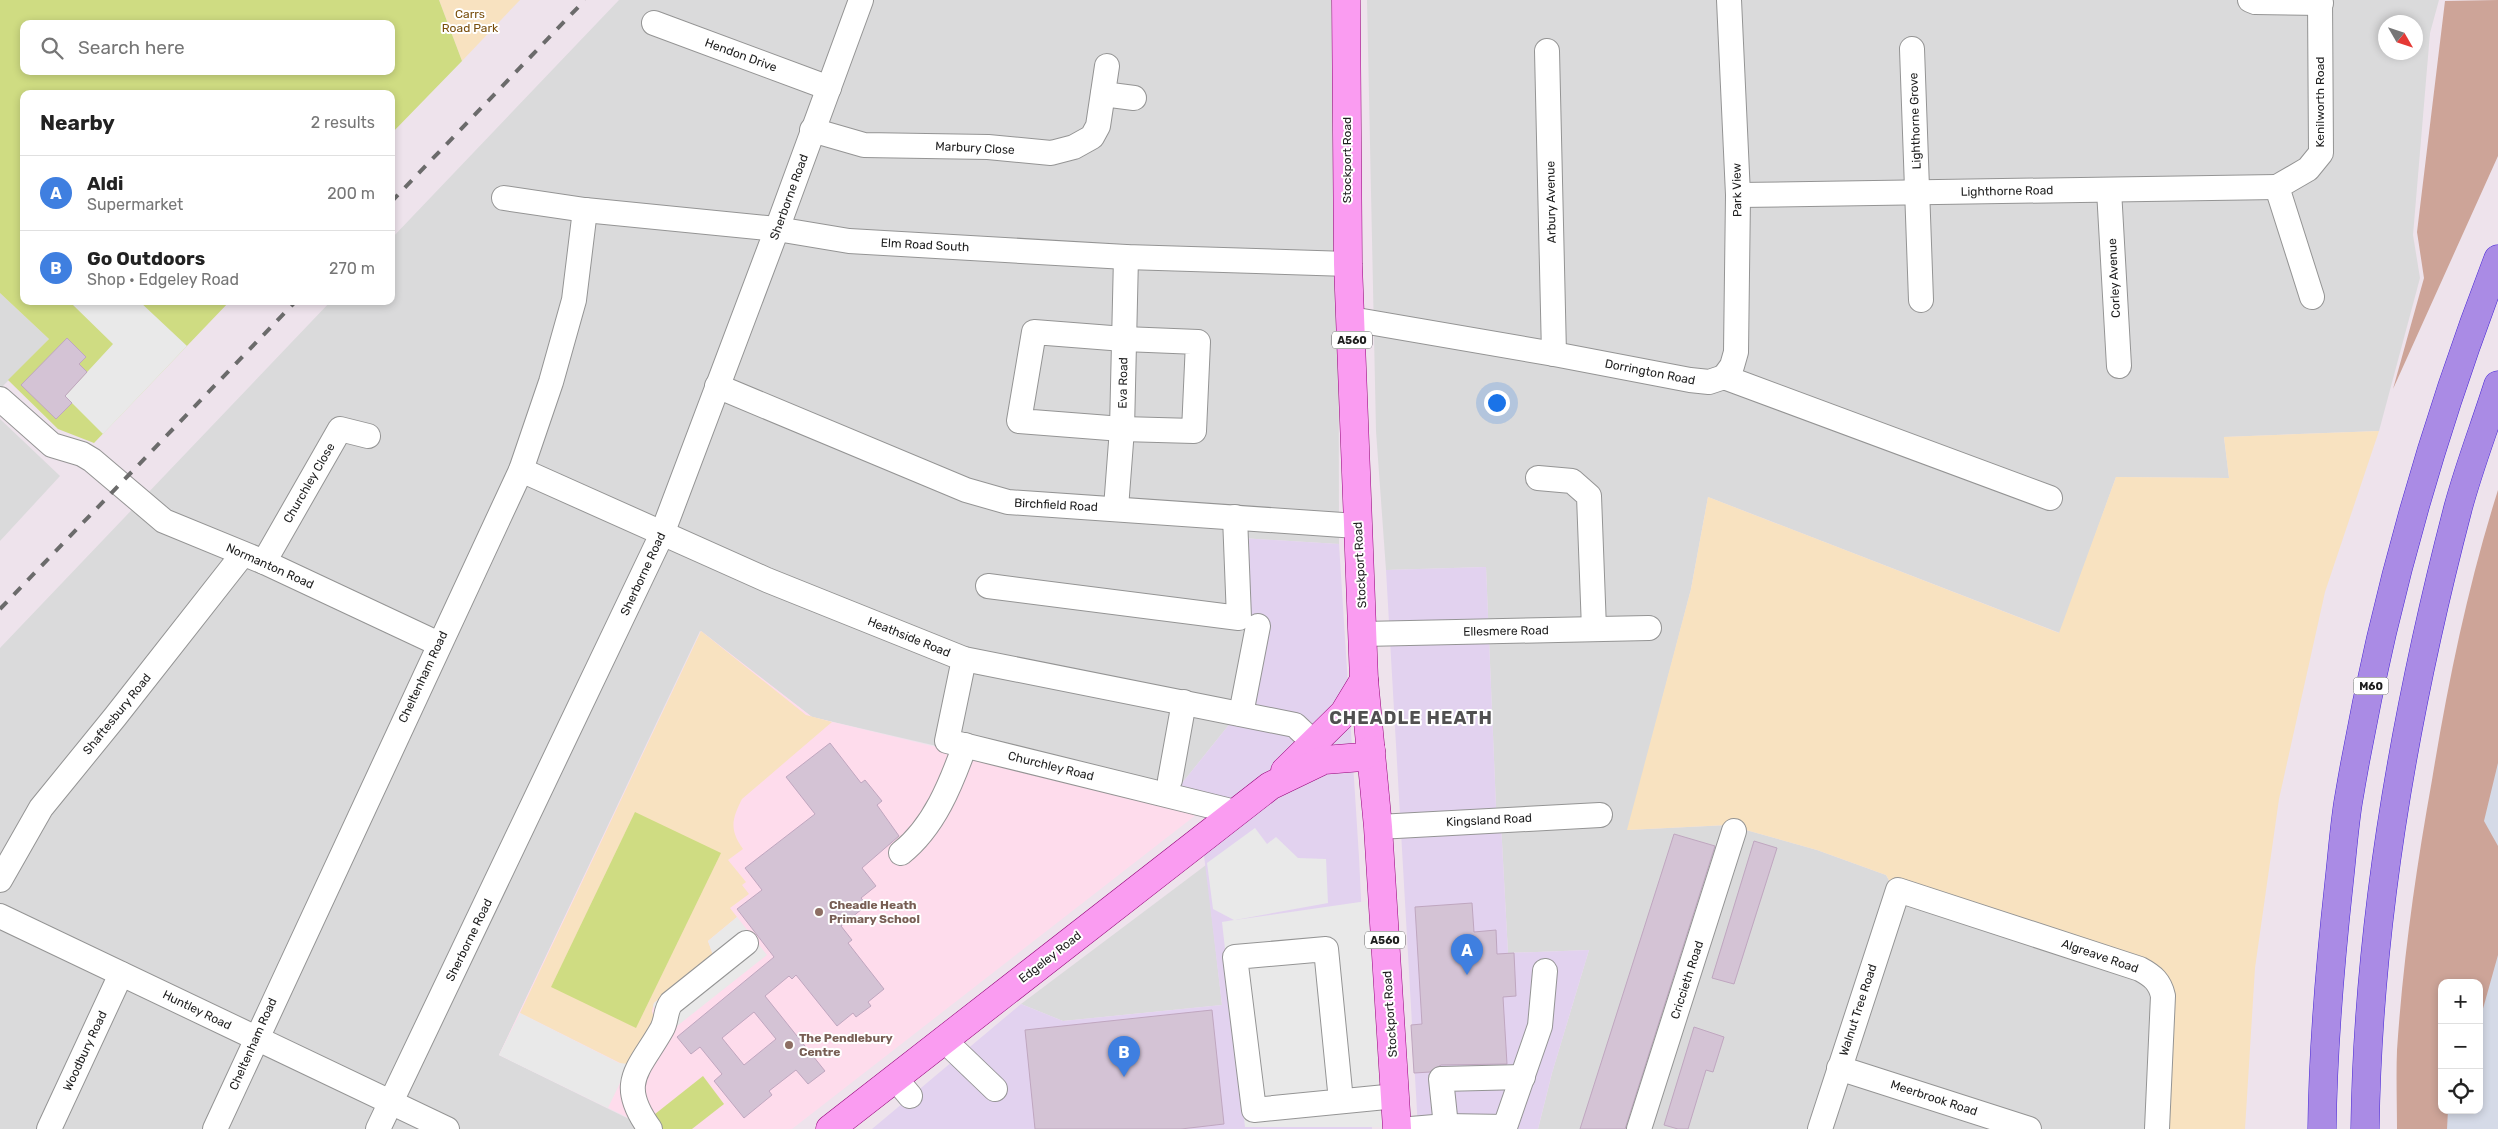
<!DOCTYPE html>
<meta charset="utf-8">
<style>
:root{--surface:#fff;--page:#f2f2f2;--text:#222;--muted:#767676;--line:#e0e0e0;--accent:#6b03c6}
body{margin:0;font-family:Rubik,sans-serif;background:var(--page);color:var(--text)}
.controls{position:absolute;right:15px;bottom:15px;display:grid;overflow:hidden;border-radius:10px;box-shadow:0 2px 8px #0003}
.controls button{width:45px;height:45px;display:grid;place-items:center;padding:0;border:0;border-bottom:1px solid var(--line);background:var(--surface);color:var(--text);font:25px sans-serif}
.compass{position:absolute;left:2378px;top:15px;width:45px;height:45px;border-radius:50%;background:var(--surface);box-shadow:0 2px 8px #0003;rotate:129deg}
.you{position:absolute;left:1496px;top:402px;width:18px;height:18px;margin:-12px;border:4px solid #fff;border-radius:50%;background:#1a73e8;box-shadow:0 0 0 8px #1a73e833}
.badge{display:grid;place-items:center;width:32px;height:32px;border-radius:50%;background:var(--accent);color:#fff;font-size:16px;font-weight:700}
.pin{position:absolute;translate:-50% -41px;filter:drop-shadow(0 1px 2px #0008)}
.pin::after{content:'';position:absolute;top:26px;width:18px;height:15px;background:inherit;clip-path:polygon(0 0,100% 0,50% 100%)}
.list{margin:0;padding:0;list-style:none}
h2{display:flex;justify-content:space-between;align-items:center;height:65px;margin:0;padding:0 20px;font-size:21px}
h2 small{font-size:16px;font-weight:400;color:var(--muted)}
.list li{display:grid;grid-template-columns:32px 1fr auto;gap:15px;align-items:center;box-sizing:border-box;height:75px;padding:0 20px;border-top:1px solid var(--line)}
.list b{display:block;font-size:19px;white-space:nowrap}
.list p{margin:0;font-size:16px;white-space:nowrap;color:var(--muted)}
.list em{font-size:16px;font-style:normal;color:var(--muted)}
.icon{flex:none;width:28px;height:28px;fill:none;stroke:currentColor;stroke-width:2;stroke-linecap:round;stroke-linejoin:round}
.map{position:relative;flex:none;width:2498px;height:1129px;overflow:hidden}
.search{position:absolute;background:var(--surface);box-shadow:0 2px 8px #0003;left:20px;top:20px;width:375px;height:55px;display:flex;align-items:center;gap:12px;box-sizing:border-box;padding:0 18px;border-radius:10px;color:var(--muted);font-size:19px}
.panel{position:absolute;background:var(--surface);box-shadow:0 2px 8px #0003;left:20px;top:90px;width:375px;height:215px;border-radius:10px}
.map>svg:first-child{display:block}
.residential{fill:#dadadb;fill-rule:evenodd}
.commercial{fill:#e2d2ef}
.industrial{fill:#d5dae7;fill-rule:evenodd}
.education{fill:#fedcec}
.forest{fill:#cda498}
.park{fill:#f8e2c0}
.pitch{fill:#cfdc82;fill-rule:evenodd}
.parking{fill:#e9e9e9}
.building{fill:#d4c3d5;stroke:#bfa6bf;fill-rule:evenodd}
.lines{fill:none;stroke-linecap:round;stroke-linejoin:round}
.minor-casing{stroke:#949494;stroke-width:26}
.major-casing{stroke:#930377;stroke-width:29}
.highway-casing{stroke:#4727d5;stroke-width:29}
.minor{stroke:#fff;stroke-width:24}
.major{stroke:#fa9cf1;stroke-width:28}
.highway{stroke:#aa8be5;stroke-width:28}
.rail{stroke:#6b6b6b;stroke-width:4;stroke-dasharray:10 10;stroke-linecap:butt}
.education-dot{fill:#8d6e63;stroke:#fff;stroke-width:2}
.labels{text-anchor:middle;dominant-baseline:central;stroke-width:4;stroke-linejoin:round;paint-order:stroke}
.shield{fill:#fff;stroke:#616161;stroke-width:1}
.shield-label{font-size:11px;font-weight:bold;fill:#1d1d1d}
.park-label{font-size:12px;fill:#794f0d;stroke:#fff}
.street-label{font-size:12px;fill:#1d1d1d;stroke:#fff}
.education-label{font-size:12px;font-weight:bold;fill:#785e54;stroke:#fff;text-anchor:start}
.district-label{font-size:18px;font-weight:bold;letter-spacing:1px;fill:#505050;stroke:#fff}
</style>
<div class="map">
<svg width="2498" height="1129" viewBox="0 0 2498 1129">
<rect width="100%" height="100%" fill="#eee3ec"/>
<g class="residential">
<path d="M619,0h719l1,544 -98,-6 21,84 -14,79 -69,86 -238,-40 -129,-30 -112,-86 -201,424 134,66 2,8h-635v-481l331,-347h60v-62z"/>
<path d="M1367,0h1072l-9,33 -17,202 7,43 -41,153 -155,6 5,41 -113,-1 -56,156 -352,-136 -17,92 -63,241 100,-5 89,25 69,25 10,18 263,79 4,157h-625l14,-56 37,-123 -81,3 -7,-129 -5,-17 -10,-240 -100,3 -10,-139zM2386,22h30v30h-30z"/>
<path d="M0,293l49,46 -49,50z"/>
<path d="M0,419l60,57 -60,65z"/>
<path d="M1206,865l16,140 -159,16 -42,-17z"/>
</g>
<g class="commercial">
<path d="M1241,538l98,6 20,313 13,272h-500l149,-125 42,17 159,-16 -19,-158 25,-47 -49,-13 69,-86 14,-79h-18z"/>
<path d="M1486,567l10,240 5,17 7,129 81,-3 -37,123 -14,56h-120l-32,-559z"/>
</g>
<path class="industrial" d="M2498,667v462h-67l-2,-100zM2442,983h37v127h-37z"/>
<path class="education" d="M701,631l111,86 389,94 -409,318h-157l-2,-9 -134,-65z"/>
<g class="forest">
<path d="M2498,0v156l-105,233 31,-111 -7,-46 28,-231z"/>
<path d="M2498,490v273l-14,58 14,25v109l-19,68v-40h-37v127h6l-1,19h-50c0,-26 -1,-53 0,-79 6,-90 19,-181 35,-270 16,-98 36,-195 66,-290z"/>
</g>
<g class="park">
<path d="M439,0h81l-58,61z"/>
<path d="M2379,431l-54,161 -46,207 -24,169 -10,161h-82l4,-142 -273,-98 -8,-14 -69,-25 -89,-25 -101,5 64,-241 17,-92 351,136 57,-156 113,1 -5,-41z"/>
<path d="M701,631l105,84 26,7 -90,77c-10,20 -13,30 1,50l-15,11 18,22 -4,3 7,9 -19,14 7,9 -29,24 5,14 -59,48 -2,8 3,12 -26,41 -5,1 -104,-52z"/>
</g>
<g class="pitch">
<path d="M0,0h439l23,61 -71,73v-40h-367v207h206l-136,142 -36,-14 -50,-49 41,-41 -49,-46zM24,24h367v47h-367z"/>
<path d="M635,812l86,41 -85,175 -85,-41z"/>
<path d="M703,1076l21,28 -32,25h-32l-10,-11z"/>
</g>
<g class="parking">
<path d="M77,301h62l48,45 -84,88 -38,-38 48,-52 -40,-39z"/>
<path d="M1255,828l12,16 9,-7 22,21 28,1 2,44 -93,17 132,-19 17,226h-139l-23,-205 12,-2 -21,-11 -6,-46z"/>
<path d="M737,917l30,38 -95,75 -19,-24 1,-3 59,-48 -5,-14z"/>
<path d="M520,1013l99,50 10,1 -21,44 -109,-53z"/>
</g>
<g class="building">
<path d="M67,338l19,19 -7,7 8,8 -22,24 7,7 -16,16 -35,-34z"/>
<path d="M830,743l31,40 4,-3 17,21 -5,4 22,31 -37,32 14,18 -15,12 6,7 -26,21 11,14 -4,3 36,46 -16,13 3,4 -15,11 -3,-4 -16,13 -41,-51 -4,4 -3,-3 -24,20 60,75 -17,13 -12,-14 -27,21 3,4 -28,23 -30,-37 8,-7 -22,-27 -9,7 -14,-17 97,-80 -37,-48 25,-19 -17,-22 70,-54 -29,-37zM754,1012l22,27 -32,26 -22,-27z"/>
<path d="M1674,834l41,12 -89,280 -1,3h-45z"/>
<path d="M1754,841l23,7 -43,136 -22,-6z"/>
<path d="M1472,903l2,29 22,-2 1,24 17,-1 2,43 -13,1 4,67 -66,1 -11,7 -16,1 -3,-48 11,-1 -7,-117z"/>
<path d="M1212,1010l12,114 -43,5h-146l-10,-99z"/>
<path d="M1694,1027l30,10 -11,35 -7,-2 -18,59h-10l-14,-4z"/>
</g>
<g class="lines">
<defs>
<g id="minor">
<path d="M2250,0l5,2 66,1"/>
<path d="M654,23l175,65"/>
<path d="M1912,49l9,251"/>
<path d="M1547,51l7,303"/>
<path d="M1103,94l31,4"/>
<path d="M812,130l52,15 124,2 63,6 23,-6 18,-10 6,-11 9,-60"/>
<path d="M2109,190l10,176"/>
<path d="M1738,195l539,-8"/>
<path d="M504,198l81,12 192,19 72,12 277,16 222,7"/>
<path d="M2312,297l-35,-110 31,-18 13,-16 -1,-153"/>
<path d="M1351,319l203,35 136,26 19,2 15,-5 326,121"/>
<path d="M1034,332l90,7 74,3 -4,89 -72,-2 -103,-8z"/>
<path d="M1724,377l8,-11 4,-14 2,-157 -9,-195"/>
<path d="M717,386l249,104 42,12 349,24"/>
<path d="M0,399l52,46 30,9 10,6 72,61 100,41 175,82"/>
<path d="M521,470l246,110 197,79 331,66 18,17"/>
<path d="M1538,478l34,3 17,15 5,133"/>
<path d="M1116,508l6,-79 4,-172"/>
<path d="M264,562l76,-133 28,7"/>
<path d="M988,586l251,32 -4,-101"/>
<path d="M1363,634l286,-6"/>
<path d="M964,659l-17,82 288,71"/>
<path d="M1241,714l17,-88"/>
<path d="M1170,780l14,-78"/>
<path d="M1378,827l222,-12"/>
<path d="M901,853c33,-26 50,-69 64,-108"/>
<path d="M0,880l41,-72 74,-91 128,-163"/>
<path d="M0,916l447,213"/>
<path d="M944,1040l51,49"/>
<path d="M1839,1068l190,61"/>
<path d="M895,1078l15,18"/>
<path d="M1341,1101l-15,-152 -91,8 19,153 142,-14"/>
<path d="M1446,1126l-5,-47 82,-2"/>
<path d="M49,1129l72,-155"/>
<path d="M215,1129l306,-659 30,-88 23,-82 11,-90"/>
<path d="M378,1129l284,-595 115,-305 84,-229"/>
<path d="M650,1129c-34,-47 -11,-59 12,-100 5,-9 3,-18 9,-26l75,-60"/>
<path d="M1411,1129l35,-3 59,1 35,-101 5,-55"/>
<path d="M1639,1129l95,-298"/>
<path d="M1820,1129l78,-239 242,79c13,7 20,13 23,27l-6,133"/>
</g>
<g id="major">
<path d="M1346,0l2,264 16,416 14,147 19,302"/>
<path d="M1285,771l59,-58 20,-33"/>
<path d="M830,1129l440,-343 54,-26 38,-3 9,-7"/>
</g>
<g id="highway">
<path d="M2322,1129c1,-83 8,-164 17,-246 3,-27 5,-54 9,-80 31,-186 82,-368 150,-544"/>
<path d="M2365,1129c3,-210 40,-418 93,-621 11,-41 27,-82 40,-123"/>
</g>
</defs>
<use href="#minor" class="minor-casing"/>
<use href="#major" class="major-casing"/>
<use href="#highway" class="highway-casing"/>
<use href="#minor" class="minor"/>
<use href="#major" class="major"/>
<use href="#highway" class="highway"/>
<g class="rail">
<path d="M391,202l194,-202"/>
<path d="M0,609l296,-308"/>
</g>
</g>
<g class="education-dot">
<circle cx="819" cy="912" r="5"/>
<circle cx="789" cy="1045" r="5"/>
</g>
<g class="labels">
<g class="shield">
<rect x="1332" y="331.5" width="40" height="17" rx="4"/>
<rect x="2353.5" y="677.5" width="35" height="17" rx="4"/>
<rect x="1365" y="931.5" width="40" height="17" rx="4"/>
</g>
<g class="shield-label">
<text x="1352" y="340">A560</text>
<text x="2371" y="686">M60</text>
<text x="1385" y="940">A560</text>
</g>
<g class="park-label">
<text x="470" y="14">Carrs<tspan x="470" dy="14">Road Park</tspan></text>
</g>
<g class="street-label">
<text transform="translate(741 55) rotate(20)">Hendon Drive</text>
<text transform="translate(2320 102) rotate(-90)">Kenilworth Road</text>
<text transform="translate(1915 121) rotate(-92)">Lighthorne Grove</text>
<text transform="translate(975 148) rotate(3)">Marbury Close</text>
<text transform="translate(1347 160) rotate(-90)">Stockport Road</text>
<text transform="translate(1737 190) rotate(-91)">Park View</text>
<text transform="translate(2007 191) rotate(-1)">Lighthorne Road</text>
<text transform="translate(789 197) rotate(-70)">Sherborne Road</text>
<text transform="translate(1551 202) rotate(-91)">Arbury Avenue</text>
<text transform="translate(925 245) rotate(3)">Elm Road South</text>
<text transform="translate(2114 278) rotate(-93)">Corley Avenue</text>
<text transform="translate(1650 372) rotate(11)">Dorrington Road</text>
<text transform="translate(1123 383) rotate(-89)">Eva Road</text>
<text transform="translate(309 483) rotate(-60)">Churchley Close</text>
<text transform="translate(1056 505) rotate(3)">Birchfield Road</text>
<text transform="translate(1360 565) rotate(-93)">Stockport Road</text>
<text transform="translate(270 566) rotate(24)">Normanton Road</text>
<text transform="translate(643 574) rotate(-65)">Sherborne Road</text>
<text transform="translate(1506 631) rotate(-1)">Ellesmere Road</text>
<text transform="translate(909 637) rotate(22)">Heathside Road</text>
<text transform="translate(423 677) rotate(-65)">Cheltenham Road</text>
<text transform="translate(117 714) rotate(-51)">Shaftesbury Road</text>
<text transform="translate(1051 766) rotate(14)">Churchley Road</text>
<text transform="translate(1489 820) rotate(-3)">Kingsland Road</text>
<text transform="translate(469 940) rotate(-64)">Sherborne Road</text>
<text transform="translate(2100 956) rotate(19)">Algreave Road</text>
<text transform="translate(1050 957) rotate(-38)">Edgeley Road</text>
<text transform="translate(1687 980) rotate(-72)">Criccieth Road</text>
<text transform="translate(197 1010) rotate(26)">Huntley Road</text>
<text transform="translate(1858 1010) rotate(-72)">Walnut Tree Road</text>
<text transform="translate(1390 1014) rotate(-94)">Stockport Road</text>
<text transform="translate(253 1044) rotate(-66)">Cheltenham Road</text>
<text transform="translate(85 1051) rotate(-65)">Woodbury Road</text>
<text transform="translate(1934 1098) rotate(18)">Meerbrook Road</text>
</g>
<g class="education-label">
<text x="829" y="905">Cheadle Heath<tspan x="829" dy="14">Primary School</tspan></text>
<text x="799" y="1038">The Pendlebury<tspan x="799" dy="14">Centre</tspan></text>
</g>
<g class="district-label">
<text x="1411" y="718">CHEADLE HEATH</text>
</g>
</g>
</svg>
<div class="controls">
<button>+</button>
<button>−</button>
<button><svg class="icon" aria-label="locate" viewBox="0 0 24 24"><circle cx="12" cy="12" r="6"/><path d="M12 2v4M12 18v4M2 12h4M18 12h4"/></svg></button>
</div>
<svg class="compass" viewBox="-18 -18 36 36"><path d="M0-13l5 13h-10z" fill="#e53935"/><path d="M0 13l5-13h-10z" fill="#767676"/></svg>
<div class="you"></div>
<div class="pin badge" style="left:1467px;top:975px;background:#3f7fe0">A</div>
<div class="pin badge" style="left:1124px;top:1077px;background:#3f7fe0">B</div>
<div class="search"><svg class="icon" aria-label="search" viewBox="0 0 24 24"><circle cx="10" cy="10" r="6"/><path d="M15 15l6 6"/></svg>Search here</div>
<section class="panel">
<h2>Nearby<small>2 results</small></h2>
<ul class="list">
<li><span class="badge" style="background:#3f7fe0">A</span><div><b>Aldi</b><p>Supermarket</p></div><em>200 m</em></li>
<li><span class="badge" style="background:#3f7fe0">B</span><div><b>Go Outdoors</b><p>Shop · Edgeley Road</p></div><em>270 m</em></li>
</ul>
</section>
</div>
